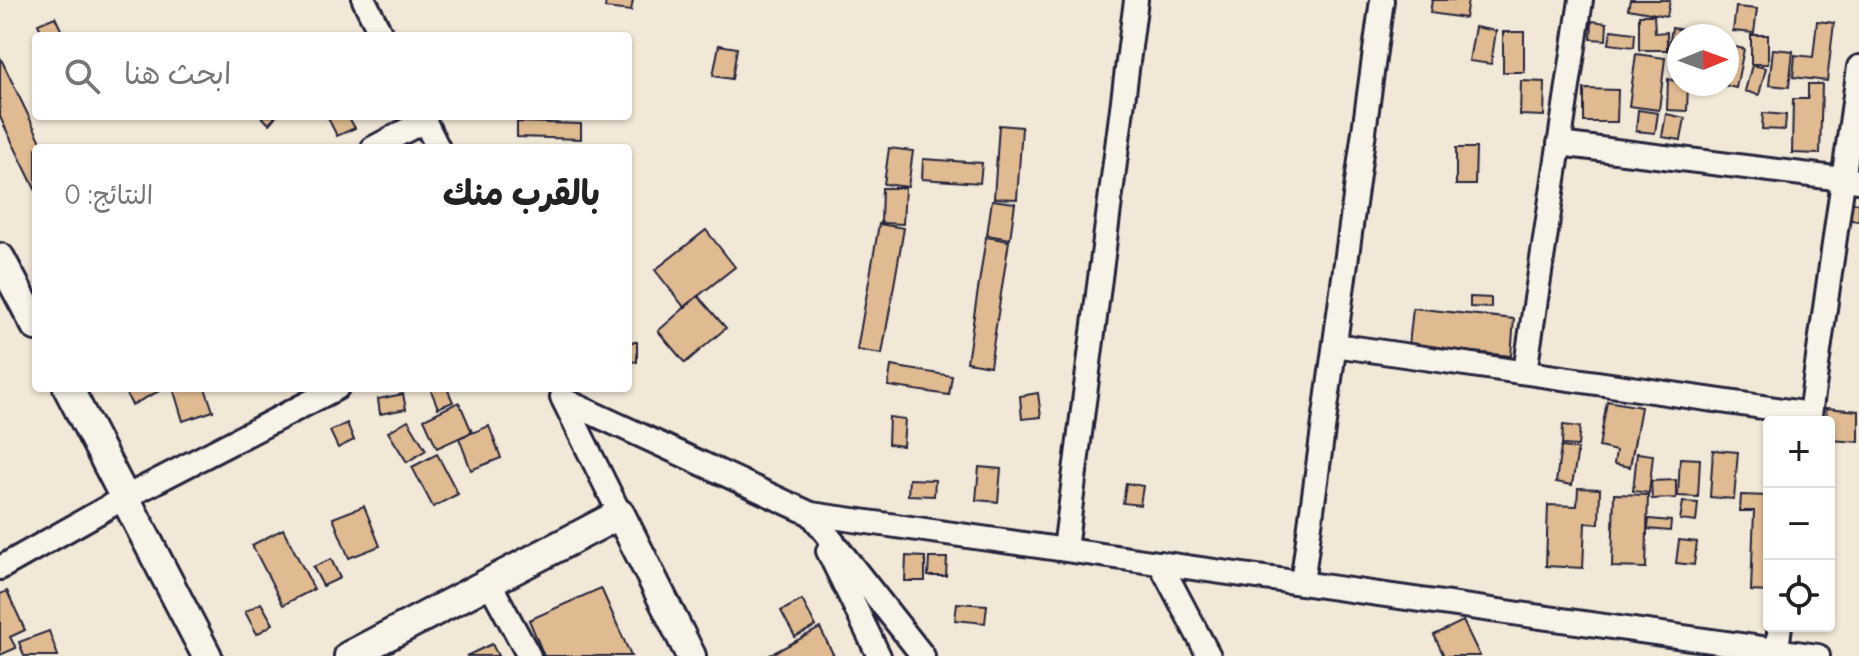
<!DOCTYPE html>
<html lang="ar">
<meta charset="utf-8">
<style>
:root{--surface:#fff;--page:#f6f6f6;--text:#222;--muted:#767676;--line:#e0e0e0}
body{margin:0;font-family:Delius,"Playpen Sans Arabic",sans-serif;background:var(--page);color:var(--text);direction:rtl}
.controls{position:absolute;right:24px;bottom:24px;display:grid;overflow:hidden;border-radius:8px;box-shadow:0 2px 6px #0004}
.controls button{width:72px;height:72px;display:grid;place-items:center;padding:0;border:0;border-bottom:2px solid var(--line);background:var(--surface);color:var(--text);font:40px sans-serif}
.compass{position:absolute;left:1667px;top:24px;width:72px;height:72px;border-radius:50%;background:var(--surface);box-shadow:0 2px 6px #0004;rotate:89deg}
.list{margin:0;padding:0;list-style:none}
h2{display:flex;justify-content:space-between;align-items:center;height:104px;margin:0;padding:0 32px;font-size:34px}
h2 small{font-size:26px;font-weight:400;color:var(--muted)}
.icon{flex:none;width:44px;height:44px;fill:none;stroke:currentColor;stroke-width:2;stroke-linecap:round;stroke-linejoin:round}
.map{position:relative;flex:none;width:1859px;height:656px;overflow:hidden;direction:ltr}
.search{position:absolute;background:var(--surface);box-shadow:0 2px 6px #0004;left:32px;top:32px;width:600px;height:88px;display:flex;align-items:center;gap:20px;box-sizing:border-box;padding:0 28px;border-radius:8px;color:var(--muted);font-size:30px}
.panel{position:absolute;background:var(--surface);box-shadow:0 2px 6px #0004;left:32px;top:144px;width:600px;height:248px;border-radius:8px;direction:rtl}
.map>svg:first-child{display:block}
.building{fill:#e0bb91;stroke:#22223b;stroke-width:2}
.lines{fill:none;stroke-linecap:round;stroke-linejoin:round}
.minor-casing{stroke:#22223b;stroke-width:28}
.tertiary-casing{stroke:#22223b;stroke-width:34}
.minor{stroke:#f7f3e8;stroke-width:22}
.tertiary{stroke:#f7f3e8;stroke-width:28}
</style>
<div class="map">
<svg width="1859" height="656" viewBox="0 0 1859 656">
<rect width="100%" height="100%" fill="#f2e8d7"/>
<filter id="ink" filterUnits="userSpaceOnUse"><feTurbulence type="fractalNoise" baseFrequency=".0125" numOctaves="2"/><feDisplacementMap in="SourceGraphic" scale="16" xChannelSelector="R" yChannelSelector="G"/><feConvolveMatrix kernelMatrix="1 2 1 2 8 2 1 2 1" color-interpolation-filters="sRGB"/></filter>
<g filter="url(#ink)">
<g class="building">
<path d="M606,0h27l-2,11 -26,-3z"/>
<path d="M1432,0h36l-3,18 -35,-5z"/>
<path d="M1630,0h40l-3,16 -39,-7z"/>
<path d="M1736,7l21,2 -3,24 -21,-2z"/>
<path d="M1639,15h15l1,18 12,-1v18h-28z"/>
<path d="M55,17l9,19h-21l-5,-12z"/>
<path d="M1592,21l15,2 -1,17 -15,-1z"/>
<path d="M1817,21l17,2 -7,58 -34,-4 2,-22 18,2z"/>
<path d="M1475,27l21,4 -5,33 -22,-3z"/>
<path d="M1672,28l30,5 -1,3h-22v17l-11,-2z"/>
<path d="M1611,30l24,3 -1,14 -25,-3z"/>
<rect x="1503" y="32" width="21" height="40"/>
<rect x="1751" y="35" width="17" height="29"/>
<path d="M719,45l18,3 -5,31 -19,-3z"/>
<path d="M1727,45l17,4 -8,39 -17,-4h8z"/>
<path d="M1773,49l20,2 -4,36 -20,-2z"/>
<path d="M1636,54l29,4 -6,52 -30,-4z"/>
<path d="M0,57l44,91h-8v43l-36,-74z"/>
<path d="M1752,65l14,3 -7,27 -14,-4z"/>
<path d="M1668,79l20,5 -1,27 -20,-1z"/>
<path d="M1521,81l24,1 -1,34 -24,-1z"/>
<path d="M1808,84h14l-2,70 -28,-1 1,-54h15z"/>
<path d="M1584,89l34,1 -1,32h-33z"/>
<path d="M1638,110l20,3 -3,20 -19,-2z"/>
<path d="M1763,113l23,2 -1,15 -23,-1z"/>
<path d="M1666,114l19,4 -4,22 -19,-3z"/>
<path d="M261,116h15l-7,8z"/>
<path d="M327,116h21l7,12 -18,8z"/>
<path d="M517,122l64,2v15l-64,-2z"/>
<path d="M999,125l23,2 -5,72 -23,-1z"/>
<path d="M889,148l24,3 -5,36 -24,-3z"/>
<path d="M1456,148h20l-1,37h-19z"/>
<path d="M923,159l59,4 -2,20 -58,-4z"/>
<path d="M882,188h23l-2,36 -22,-1z"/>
<path d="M992,200l23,3 -5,36 -23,-4z"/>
<path d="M1847,201l12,2v18l-15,-2z"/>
<path d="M879,224l25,4 -22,126 -25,-4z"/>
<path d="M706,230l29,37 -51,40 -29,-37z"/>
<path d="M986,237l23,4 -19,125 -23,-4z"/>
<path d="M698,296l28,32 -41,35 -27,-32z"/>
<path d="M1470,297l21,1v10l-21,-1z"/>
<path d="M1413,308l101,11 -3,37 -102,-11z"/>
<path d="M628,342h9v20l-9,-1z"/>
<path d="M891,366l61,10 -3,19 -61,-9z"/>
<path d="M123,388h42l-33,17z"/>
<path d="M173,388h32l8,23 -30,10z"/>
<path d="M430,388h17l6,14 -15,6z"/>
<path d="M1038,393l3,24 -19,2 -2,-23z"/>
<path d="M403,394l3,15 -26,5 -2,-15z"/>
<path d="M1607,401l34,6 -11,60 -16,-3 2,-13 -17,-4z"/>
<path d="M459,402l13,30 -35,16 -13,-29z"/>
<path d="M1826,408l33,3v31l-30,-2z"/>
<path d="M889,417l16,2 -2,27 -15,-2z"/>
<path d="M408,420l18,30 -19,12 -19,-30z"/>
<path d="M347,423l7,17 -16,8 -8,-17z"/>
<path d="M1563,425l17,2 -2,19 -16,-1z"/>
<path d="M489,426l12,32 -30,12 -12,-32z"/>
<path d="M1561,447l17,2 -6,36 -16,-3z"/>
<path d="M1713,450l25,2 -4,47 -24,-2z"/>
<path d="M1637,453l16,2 -4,38 -16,-2z"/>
<path d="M437,454l21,40 -25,13 -21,-40z"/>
<path d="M1680,458l20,1 -2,38 -20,-1z"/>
<path d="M979,467l22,2 -3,33 -22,-2z"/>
<path d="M909,479l26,1 -1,16 -26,-1z"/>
<path d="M1676,480v18l-24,1 -1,-18z"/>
<path d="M1126,483l17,3 -3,19 -17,-2z"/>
<path d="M1578,488l22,1 -1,35 -14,-1 -2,45 -37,-2 2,-61 29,1z"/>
<path d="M1614,494l34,1 -2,73 -34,-1z"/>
<path d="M1741,495l28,1v96l-18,-1 3,-80h-14z"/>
<path d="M1683,502l15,1 -2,19 -16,-2z"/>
<path d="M364,506l16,40 -31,12 -16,-40z"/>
<path d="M1649,519l22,2 -1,10 -22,-2z"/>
<path d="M283,529l31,60 -31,16 -31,-60z"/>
<path d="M1679,540l18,2 -3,23 -18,-2z"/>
<path d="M906,556l19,1v24h-20z"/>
<path d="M929,558h18l-1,18h-18z"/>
<path d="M331,559l9,19 -17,8 -10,-19z"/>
<path d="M601,588l30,68h-87l-15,-36z"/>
<path d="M7,591l18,39 -15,7 6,11 -16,7v-61z"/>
<path d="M802,600l14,26 -21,11 -14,-26z"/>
<path d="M261,603l12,21 -16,10 -12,-22z"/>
<path d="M957,603l30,2 -2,18 -30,-3z"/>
<path d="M1463,621l17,35h-36l-10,-21z"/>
<path d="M820,628l14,28h-66z"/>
<path d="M49,631l9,25h-34l-5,-14z"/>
<path d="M492,644l6,12h-32z"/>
</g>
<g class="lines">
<defs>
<g id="minor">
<path d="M364,0l18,36"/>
<path d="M422,116l16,32"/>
<path d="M1559,144l300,37"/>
<path d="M373,148l51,-27"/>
<path d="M1335,345l475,69"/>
<path d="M1525,372l56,-372"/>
<path d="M562,397l58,117"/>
<path d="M564,400l247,114 112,142"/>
<path d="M1809,422l50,-355"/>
<path d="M811,514l1007,142"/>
<path d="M1065,549l71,-549"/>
<path d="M828,551l51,105"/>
<path d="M1160,563l49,93"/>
<path d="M0,568l124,-70 213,-110"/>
<path d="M489,582l40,74"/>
<path d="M1302,583l80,-583"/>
<path d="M1776,656l4,-30"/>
</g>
<g id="tertiary">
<path d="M0,258l36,68"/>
<path d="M68,388l139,268"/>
<path d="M349,656l271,-142 71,142"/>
</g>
</defs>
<use href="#minor" class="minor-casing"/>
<use href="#tertiary" class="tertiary-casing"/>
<use href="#minor" class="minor"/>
<use href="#tertiary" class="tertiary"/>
</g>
</g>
</svg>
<div class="controls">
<button>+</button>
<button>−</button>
<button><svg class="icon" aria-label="locate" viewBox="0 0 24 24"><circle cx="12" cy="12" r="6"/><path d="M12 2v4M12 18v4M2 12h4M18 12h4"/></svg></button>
</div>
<svg class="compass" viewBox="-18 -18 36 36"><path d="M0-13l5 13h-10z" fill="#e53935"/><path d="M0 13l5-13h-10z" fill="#767676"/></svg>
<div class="search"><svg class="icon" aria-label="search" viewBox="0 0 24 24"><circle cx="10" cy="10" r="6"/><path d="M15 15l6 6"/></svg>ابحث هنا</div>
<section class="panel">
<h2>بالقرب منك<small>النتائج: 0</small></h2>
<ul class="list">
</ul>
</section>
</div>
